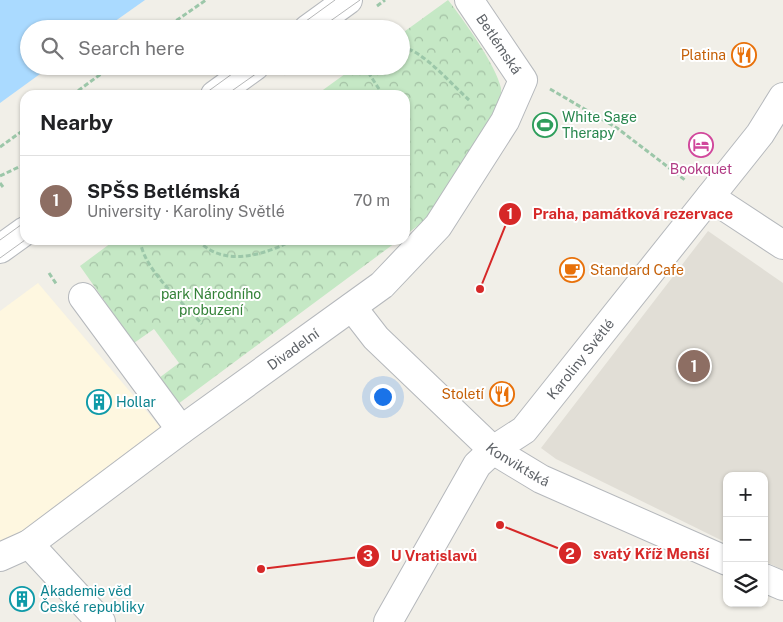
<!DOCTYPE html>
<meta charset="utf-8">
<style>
:root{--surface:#fff;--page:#f2f2f2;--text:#202124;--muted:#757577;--line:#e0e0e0;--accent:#b45309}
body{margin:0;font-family:"Public Sans",sans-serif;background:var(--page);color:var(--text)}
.controls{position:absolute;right:15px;bottom:15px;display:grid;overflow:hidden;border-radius:10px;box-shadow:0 1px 4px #0004}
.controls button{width:45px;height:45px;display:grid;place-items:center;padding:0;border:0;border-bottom:1px solid var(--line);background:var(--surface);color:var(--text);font:25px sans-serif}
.you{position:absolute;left:382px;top:396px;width:18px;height:18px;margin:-12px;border:4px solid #fff;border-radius:50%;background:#1a73e8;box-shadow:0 0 0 8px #1a73e833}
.badge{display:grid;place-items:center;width:32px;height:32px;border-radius:50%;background:var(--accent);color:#fff;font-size:16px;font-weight:700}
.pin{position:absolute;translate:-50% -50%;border:2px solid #fff;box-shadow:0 1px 5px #0006}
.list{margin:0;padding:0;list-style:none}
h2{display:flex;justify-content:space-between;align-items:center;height:65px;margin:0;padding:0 20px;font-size:21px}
h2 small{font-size:16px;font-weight:400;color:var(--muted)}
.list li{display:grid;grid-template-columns:32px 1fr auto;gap:15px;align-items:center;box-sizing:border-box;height:90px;padding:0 20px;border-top:1px solid var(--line)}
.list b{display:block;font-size:19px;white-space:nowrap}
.list p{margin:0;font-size:16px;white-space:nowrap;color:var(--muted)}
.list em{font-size:16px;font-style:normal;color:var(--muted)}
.icon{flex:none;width:28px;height:28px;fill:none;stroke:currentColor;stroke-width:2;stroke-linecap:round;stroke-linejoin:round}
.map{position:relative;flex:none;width:783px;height:622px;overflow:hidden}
.search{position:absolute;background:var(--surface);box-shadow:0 1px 4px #0004;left:20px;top:20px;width:390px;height:55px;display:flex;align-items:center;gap:12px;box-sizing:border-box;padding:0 18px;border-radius:28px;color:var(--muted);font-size:19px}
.panel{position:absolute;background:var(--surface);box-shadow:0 1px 4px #0004;left:20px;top:90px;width:390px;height:155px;border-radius:15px}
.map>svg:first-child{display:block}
.commercial{fill:#fef7e0}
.education{fill:#e1ded6}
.park{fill:url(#park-crowns)}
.water{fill:#aadaff}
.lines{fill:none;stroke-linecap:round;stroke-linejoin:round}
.minor-casing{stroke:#b5b8bc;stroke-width:30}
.path{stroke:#9cc7a9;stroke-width:3;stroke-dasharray:5 2.5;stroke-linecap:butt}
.minor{stroke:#fff;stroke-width:28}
.tram{stroke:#b6b7b8;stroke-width:1}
.labels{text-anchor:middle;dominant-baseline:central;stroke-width:4;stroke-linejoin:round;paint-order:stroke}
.street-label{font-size:14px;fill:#5f6368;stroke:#fff}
.food-label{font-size:14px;fill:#c56008;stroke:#fff;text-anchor:end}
.leisure-label{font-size:14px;fill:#27864d;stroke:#fff;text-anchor:start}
.hotel-label{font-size:14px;fill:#b23c85;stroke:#fff}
.park-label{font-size:14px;fill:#348238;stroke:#fff}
.culture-label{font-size:14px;fill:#0d838f;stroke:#fff;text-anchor:start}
.leader{fill:none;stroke:#d62828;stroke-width:2}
.callout-dot{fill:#d62828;stroke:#fff;stroke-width:2}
.mark-label{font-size:15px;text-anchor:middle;font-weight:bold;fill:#fff}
.callout-label{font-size:15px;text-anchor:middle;font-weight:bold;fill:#d62828;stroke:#fff;stroke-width:4;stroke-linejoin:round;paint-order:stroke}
</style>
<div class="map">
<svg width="783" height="622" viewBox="0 0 783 622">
<defs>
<pattern id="park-crowns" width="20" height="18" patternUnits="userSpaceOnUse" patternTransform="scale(1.25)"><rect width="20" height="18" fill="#c5e8c5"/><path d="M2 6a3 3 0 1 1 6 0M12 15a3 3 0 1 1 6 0" fill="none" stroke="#a3c0a4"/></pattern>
</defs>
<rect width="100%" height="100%" fill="#f1efe8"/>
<path class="commercial" d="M38,283l122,144 -160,122v-238z"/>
<path class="education" d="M708,231l75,52v287l-19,-9v-85h-37v67l-171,-84 -15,-11z"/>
<g class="park">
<path d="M448,0c15,19 48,65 53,88 4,22 -59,112 -75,130 -6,7 -14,12 -21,17v-140h-89l40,-29h45v-32z"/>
<path d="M115,240h284l-221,164 -19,-26 20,-15 -25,-34 -20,14 -54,-77z"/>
</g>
<path class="water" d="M0,0h145l-41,29h-75v37h22l-51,37z"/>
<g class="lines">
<defs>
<g id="minor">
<path d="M308,29l40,-29"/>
<path d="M215,95l40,-29"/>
<path d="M710,197l73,48"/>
<path d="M0,249l25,-18"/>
<path d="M83,297l98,133"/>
<path id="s1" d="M352,307l24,31 117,112 48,29 186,82"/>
<path d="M29,544l72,78"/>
<path id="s2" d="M0,557l29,-13 152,-114 201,-145 56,-59 67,-105 18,-41 -54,-80"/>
<path d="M764,578l19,8"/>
<path id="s3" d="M388,622l89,-157 16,-15 31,-20 236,-296 23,-37"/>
</g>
</defs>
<use href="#minor" class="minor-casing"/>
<g class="path">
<path d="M377,6l8,-6"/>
<path d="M164,29l42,-29"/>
<path d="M401,47c21,2 52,39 68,53"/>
<path d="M364,66l19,29"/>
<path d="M367,70l4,-4"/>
<path d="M284,74l10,-8"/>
<path d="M550,89l67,39 68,52"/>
<path d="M72,95l40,-29"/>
<path d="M0,147l25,-18"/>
<path d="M0,176l25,-12"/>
<path d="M0,183l3,4"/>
<path d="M140,240c4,31 42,61 62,84"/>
<path d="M198,240c24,28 67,15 95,0"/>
<path d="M49,273l8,12"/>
</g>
<use href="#minor" class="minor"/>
<g class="tram">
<path d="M295,29l40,-29"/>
<path d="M319,29l41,-29"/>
<path d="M203,95l40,-29"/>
<path d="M226,95l41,-29"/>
<path d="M0,240l25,-18"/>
<path d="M0,258l25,-18"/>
</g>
</g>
<defs>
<symbol id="restaurant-ring" viewBox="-11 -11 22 22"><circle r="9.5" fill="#fff" stroke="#e8710a" stroke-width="1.5"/><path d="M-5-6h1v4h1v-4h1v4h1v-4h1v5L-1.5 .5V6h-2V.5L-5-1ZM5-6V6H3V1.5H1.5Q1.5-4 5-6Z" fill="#e8710a"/></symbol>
<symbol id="stadium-ring" viewBox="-11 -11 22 22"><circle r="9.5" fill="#fff" stroke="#2e9e5b" stroke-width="1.5"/><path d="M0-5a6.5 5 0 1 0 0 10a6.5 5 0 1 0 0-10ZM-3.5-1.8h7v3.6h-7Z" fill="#2e9e5b"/></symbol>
<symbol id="hotel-ring" viewBox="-11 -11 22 22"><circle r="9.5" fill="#fff" stroke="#d1479c" stroke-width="1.5"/><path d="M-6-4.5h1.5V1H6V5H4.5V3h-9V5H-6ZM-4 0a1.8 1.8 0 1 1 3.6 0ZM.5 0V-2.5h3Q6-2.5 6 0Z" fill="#d1479c"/></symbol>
<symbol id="cafe-ring" viewBox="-11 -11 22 22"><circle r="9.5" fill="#fff" stroke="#e8710a" stroke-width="1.5"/><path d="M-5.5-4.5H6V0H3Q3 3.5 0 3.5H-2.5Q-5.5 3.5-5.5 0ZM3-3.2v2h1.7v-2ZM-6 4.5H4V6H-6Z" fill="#e8710a"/></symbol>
<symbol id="building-ring" viewBox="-11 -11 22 22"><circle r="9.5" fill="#fff" stroke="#0f9aa8" stroke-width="1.5"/><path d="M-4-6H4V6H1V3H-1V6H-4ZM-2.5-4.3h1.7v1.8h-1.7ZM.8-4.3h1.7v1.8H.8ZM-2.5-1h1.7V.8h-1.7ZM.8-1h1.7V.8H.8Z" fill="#0f9aa8"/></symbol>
</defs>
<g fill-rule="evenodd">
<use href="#restaurant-ring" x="730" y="41" width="28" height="28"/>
<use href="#stadium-ring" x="531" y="111" width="28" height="28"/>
<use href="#hotel-ring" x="687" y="131" width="28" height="28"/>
<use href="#cafe-ring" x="558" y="256" width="28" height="28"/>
<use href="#restaurant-ring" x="488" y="380" width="28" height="28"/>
<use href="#building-ring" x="85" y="388" width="28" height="28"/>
<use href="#building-ring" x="8" y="585" width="28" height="28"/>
</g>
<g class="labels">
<g class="street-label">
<text transform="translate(499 44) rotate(56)">Betlémská</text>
<text stroke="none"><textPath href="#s2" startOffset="360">Divadelní</textPath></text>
<text stroke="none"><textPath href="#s3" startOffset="330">Karoliny Světlé</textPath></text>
<text stroke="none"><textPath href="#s1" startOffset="230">Konviktská</textPath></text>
</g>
<g class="food-label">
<text x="726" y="55">Platina</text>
<text x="590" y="270" text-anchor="start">Standard Cafe</text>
<text x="484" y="394">Století</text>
</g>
<g class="leisure-label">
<text x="562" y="117">White Sage<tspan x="562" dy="16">Therapy</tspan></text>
</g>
<g class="hotel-label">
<text x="701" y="169">Bookquet</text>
</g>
<g class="park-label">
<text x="211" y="294">park Národního<tspan x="211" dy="16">probuzení</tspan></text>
</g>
<g class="culture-label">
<text x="116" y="402">Hollar</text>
<text x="40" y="591">Akademie věd<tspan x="40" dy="16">České republiky</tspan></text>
</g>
</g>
<path class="leader" d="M480 289L510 214M500 525L570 553M261 569L368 556"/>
<g class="callout-dot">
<circle cx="480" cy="289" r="5"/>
<circle cx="500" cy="525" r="5"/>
<circle cx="261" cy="569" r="5"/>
<circle cx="510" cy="214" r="12"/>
<circle cx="570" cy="553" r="12"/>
<circle cx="368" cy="556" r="12"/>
</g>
<g class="mark-label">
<text x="510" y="219">1</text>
<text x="570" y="559">2</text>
<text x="368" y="561">3</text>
</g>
<g class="callout-label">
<text x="633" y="219">Praha, památková rezervace</text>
<text x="651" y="559">svatý Kříž Menší</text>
<text x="434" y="561">U Vratislavů</text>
</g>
</svg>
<div class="controls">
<button>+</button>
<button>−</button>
<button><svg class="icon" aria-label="layers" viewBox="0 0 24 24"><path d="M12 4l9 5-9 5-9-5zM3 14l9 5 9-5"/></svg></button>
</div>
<div class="you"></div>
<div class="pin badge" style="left:694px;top:366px;background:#8d6e63">1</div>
<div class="search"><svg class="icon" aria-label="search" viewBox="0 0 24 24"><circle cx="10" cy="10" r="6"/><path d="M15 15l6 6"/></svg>Search here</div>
<section class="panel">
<h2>Nearby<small></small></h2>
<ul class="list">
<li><span class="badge" style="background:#8d6e63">1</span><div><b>SPŠS Betlémská</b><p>University · Karoliny Světlé</p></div><em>70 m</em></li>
</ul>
</section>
</div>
